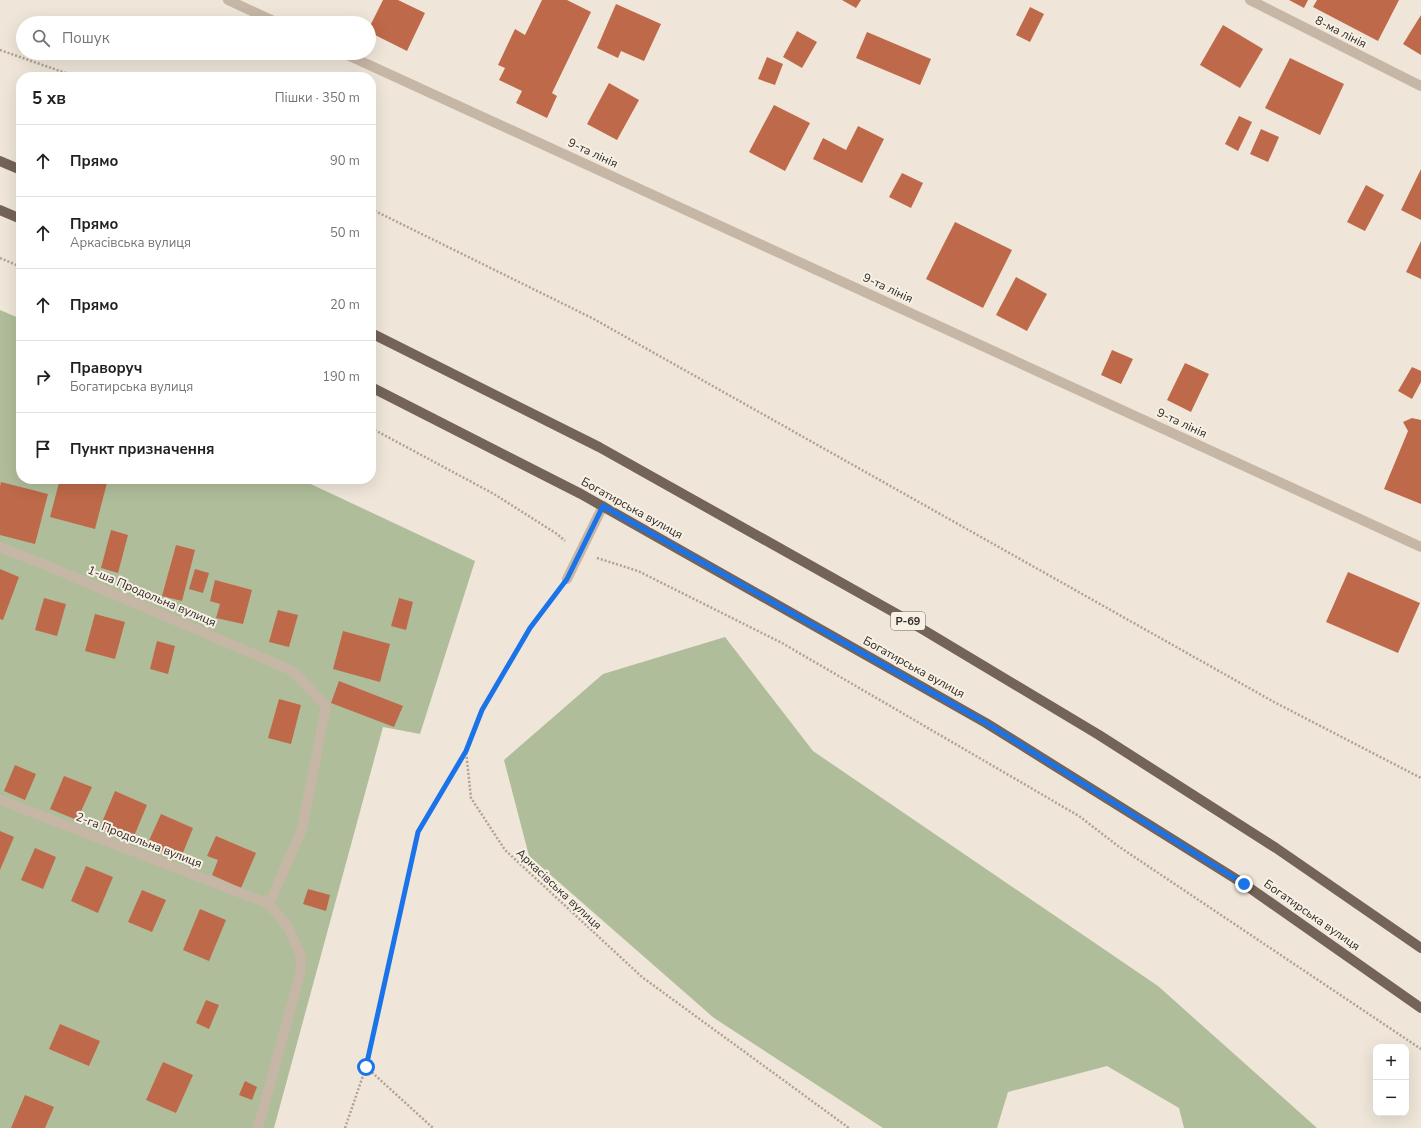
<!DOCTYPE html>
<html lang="uk">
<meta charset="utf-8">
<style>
:root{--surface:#fff;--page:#f2f2f2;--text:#202124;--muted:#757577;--line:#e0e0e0}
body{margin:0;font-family:"Nunito Sans",sans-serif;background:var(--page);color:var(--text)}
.controls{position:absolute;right:12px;bottom:12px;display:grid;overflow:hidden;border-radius:8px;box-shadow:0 4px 16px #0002}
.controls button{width:36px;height:36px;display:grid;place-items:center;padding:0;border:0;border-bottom:1px solid var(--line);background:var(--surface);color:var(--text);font:20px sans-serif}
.stop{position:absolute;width:12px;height:12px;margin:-9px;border:3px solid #1a73e8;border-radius:50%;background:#fff}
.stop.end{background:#1a73e8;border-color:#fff;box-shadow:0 1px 4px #0008}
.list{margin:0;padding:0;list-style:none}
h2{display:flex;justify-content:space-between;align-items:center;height:52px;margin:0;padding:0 16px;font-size:17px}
h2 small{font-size:13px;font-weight:400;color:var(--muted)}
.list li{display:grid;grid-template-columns:26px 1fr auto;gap:12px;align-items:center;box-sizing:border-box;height:72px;padding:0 16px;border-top:1px solid var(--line)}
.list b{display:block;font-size:15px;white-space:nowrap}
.list p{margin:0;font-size:13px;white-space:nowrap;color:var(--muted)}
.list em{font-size:13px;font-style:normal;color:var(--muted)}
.icon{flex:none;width:22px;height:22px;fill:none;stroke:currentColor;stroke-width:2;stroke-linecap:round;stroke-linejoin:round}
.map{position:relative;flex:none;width:1421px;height:1128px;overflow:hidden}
.search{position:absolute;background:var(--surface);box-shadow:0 4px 16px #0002;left:16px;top:16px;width:360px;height:44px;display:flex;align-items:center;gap:10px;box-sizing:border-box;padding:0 14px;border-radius:22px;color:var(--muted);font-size:15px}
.panel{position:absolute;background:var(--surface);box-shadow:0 4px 16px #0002;left:16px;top:72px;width:360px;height:412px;border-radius:16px}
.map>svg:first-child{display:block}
.green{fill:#b0bd9a}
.building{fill:#be6949}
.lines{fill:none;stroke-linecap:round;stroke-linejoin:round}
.path{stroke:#b2a091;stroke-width:2.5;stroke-dasharray:2 2;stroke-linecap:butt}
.minor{stroke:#c6b6a6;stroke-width:10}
.major{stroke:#746358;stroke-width:10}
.route{stroke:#1a73e8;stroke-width:5}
.labels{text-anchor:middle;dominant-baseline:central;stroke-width:4;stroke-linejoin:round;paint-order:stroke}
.shield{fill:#f7f0e5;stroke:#6e665f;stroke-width:1}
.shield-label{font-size:11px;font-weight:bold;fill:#332b26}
.street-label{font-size:12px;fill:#332b26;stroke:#f7f0e5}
</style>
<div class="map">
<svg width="1421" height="1128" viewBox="0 0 1421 1128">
<rect width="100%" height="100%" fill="#efe6d9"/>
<g class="green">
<path d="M0,310l21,9v160h279l175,82 -55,173 -37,-7 -109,401h-274z"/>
<path d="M725,637l88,114 345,235 159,142h-133l-5,-20 -72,-42 -99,26 -11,36h-114l-169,-110 -185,-162 -25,-96 99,-86z"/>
</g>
<g class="building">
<path d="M383,0h15l27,13 -18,38 -38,-19v-4z"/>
<path d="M542,0h25l24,12 -39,81 5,3 -10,22 -31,-15 6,-12 -23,-11 6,-12 -7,-3 17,-36 10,6z"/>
<path d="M842,0h19l-5,8z"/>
<path d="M1289,0h19l-4,8z"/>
<path d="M1317,0h82l-21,41 -65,-34z"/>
<path d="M616,4l45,20 -17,37 -23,-10 -3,7 -21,-10z"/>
<path d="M1030,7l14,7 -14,28 -14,-7z"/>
<path d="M1421,15v40l-18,-11z"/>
<path d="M1223,25l40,24 -23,39 -40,-23z"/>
<path d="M797,31l20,11 -15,26 -19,-11z"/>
<path d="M867,32l64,27 -11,26 -64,-27z"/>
<path d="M767,57l16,7 -8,21 -17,-6z"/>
<path d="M1290,58l54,26 -24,51 -55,-27z"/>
<path d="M609,83l30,17 -22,40 -30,-16z"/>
<path d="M774,105l36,18 -25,48 -36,-19z"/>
<path d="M1239,116l13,6 -14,29 -13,-7z"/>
<path d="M858,126l26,13 -22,44 -49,-24 10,-21 23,12z"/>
<path d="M1261,129l18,8 -11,25 -18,-8z"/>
<path d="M1421,169v51l-20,-10z"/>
<path d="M902,173l21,10 -12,25 -22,-11z"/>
<path d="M1366,185l18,10 -19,36 -18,-9z"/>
<path d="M955,222l57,28 -29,58 -57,-29z"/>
<path d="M1421,241v38l-15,-7z"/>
<path d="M1016,277l31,17 -20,37 -31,-16z"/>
<path d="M1112,350l21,9 -12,25 -20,-9z"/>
<path d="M1185,363l24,11 -18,38 -24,-12z"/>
<path d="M1412,367l9,4v11l-9,17 -14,-8z"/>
<path d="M1412,418l9,2v84l-37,-15 24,-58 -5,-9z"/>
<path d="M60,479h48l-13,50 -45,-12z"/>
<path d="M1,482l47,12 -13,50 -35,-9v-48z"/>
<path d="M111,530l17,5 -10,38 -17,-5z"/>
<path d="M176,545l19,5 -13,51 -20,-5z"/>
<path d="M0,569l19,8 -16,43 -3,-1z"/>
<path d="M195,569l14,4 -6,20 -14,-4z"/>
<path d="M1348,572l72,31 -22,50 -72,-31z"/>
<path d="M215,580l37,10 -9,34 -27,-6 4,-14 -10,-3z"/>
<path d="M44,598l22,6 -9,32 -22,-6z"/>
<path d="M399,598l14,4 -7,28 -15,-4z"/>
<path d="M278,610l20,5 -9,32 -20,-5z"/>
<path d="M95,614l30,8 -10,37 -30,-8z"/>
<path d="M343,631l47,13 -10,38 -47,-13z"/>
<path d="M157,641l18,5 -7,28 -18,-5z"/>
<path d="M339,681l64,25 -9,21 -63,-24z"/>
<path d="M279,699l22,6 -10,39 -23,-6z"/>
<path d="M15,765l21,9 -11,26 -21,-9z"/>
<path d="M64,776l28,11 -15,33 -27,-11z"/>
<path d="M115,791l32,14 -15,36 -32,-14z"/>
<path d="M161,814l32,14 -13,32 -33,-15z"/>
<path d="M0,831l14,6 -14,33z"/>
<path d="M216,836l40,17 -15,35 -29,-13 6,-15 -11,-4z"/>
<path d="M35,848l21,9 -13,32 -22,-9z"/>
<path d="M86,866l27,11 -15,36 -27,-12z"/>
<path d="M308,889l22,6 -4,16 -23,-7z"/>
<path d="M142,890l24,10 -14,32 -24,-10z"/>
<path d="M200,909l26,11 -17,41 -26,-11z"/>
<path d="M206,1000l13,5 -10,24 -13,-6z"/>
<path d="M60,1024l40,17 -11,25 -40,-17z"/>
<path d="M163,1062l30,13 -17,38 -30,-13z"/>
<path d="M245,1081l12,6 -5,13 -13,-5z"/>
<path d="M25,1095l29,12 -9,21h-34z"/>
</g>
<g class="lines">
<g class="path">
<path d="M0,50l77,27"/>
<path d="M371,209l221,109 682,384 147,76"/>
<path d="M0,258l21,9"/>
<path d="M371,428l123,66 63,40 8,7"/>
<path d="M597,558l41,13 144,72 297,173 39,30 303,203"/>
<path d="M556,594l-26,33 -49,83 -15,41 5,47 34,52 137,127 207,151"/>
<path d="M366,1067l67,61"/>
<path d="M345,1128l21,-61 52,-235 48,-81"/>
</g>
<g class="minor">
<path d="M228,0l50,23"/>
<path d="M1250,0l171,86"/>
<path d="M343,53l1078,494"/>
<path d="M0,547l48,19 245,105 33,35 -24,123 -33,75 19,23 13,29 -1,18 -42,154"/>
<path d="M567,579l36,-73"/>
<path d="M0,800l269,104"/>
</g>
<g class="major">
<path d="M0,161l21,9"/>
<path d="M0,210l21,9"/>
<path d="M371,333l228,114 298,167 202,121 177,113 145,100"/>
<path d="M371,387l210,107 405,229 258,161 177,124"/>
</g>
</g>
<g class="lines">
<path class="route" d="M366,1067l52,-235 48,-81 16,-41 48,-82 37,-49 36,-73 383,217 258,161"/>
</g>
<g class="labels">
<rect class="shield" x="891" y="612" width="34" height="18" rx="3"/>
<g class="shield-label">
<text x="908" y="621">Р-69</text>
</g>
<g class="street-label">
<text transform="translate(1341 32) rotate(27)">8-ма лінія</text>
<text transform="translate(593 153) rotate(25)">9-та лінія</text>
<text transform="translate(888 288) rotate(25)">9-та лінія</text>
<text transform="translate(1182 423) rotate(25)">9-та лінія</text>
<text transform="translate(632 508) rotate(29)">Богатирська вулиця</text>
<text transform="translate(152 596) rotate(23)">1-ша Продольна вулиця</text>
<text transform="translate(914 667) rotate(29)">Богатирська вулиця</text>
<text transform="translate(139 840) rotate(21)">2-га Продольна вулиця</text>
<text transform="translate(559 889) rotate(43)">Аркасівська вулиця</text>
<text transform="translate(1312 915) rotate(35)">Богатирська вулиця</text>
</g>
</g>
</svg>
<div class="controls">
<button>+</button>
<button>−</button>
</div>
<div class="stop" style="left:366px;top:1067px"></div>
<div class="stop end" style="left:1244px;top:884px"></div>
<div class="search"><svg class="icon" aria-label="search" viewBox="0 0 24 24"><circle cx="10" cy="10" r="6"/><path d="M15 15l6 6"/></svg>Пошук</div>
<section class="panel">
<h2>5 хв<small>Пішки · 350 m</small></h2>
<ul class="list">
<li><svg class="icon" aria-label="ahead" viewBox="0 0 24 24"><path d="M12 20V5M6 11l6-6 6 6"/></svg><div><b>Прямо</b></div><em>90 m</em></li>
<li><svg class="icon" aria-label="ahead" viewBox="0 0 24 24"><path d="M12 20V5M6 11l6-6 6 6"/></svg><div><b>Прямо</b><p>Аркасівська вулиця</p></div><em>50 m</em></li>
<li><svg class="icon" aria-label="ahead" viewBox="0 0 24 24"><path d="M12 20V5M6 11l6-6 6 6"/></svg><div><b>Прямо</b></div><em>20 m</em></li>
<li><svg class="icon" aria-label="right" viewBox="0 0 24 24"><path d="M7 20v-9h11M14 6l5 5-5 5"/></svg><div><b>Праворуч</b><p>Богатирська вулиця</p></div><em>190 m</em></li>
<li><svg class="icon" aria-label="arrive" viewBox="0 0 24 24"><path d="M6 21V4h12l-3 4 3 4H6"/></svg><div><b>Пункт призначення</b></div></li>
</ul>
</section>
</div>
